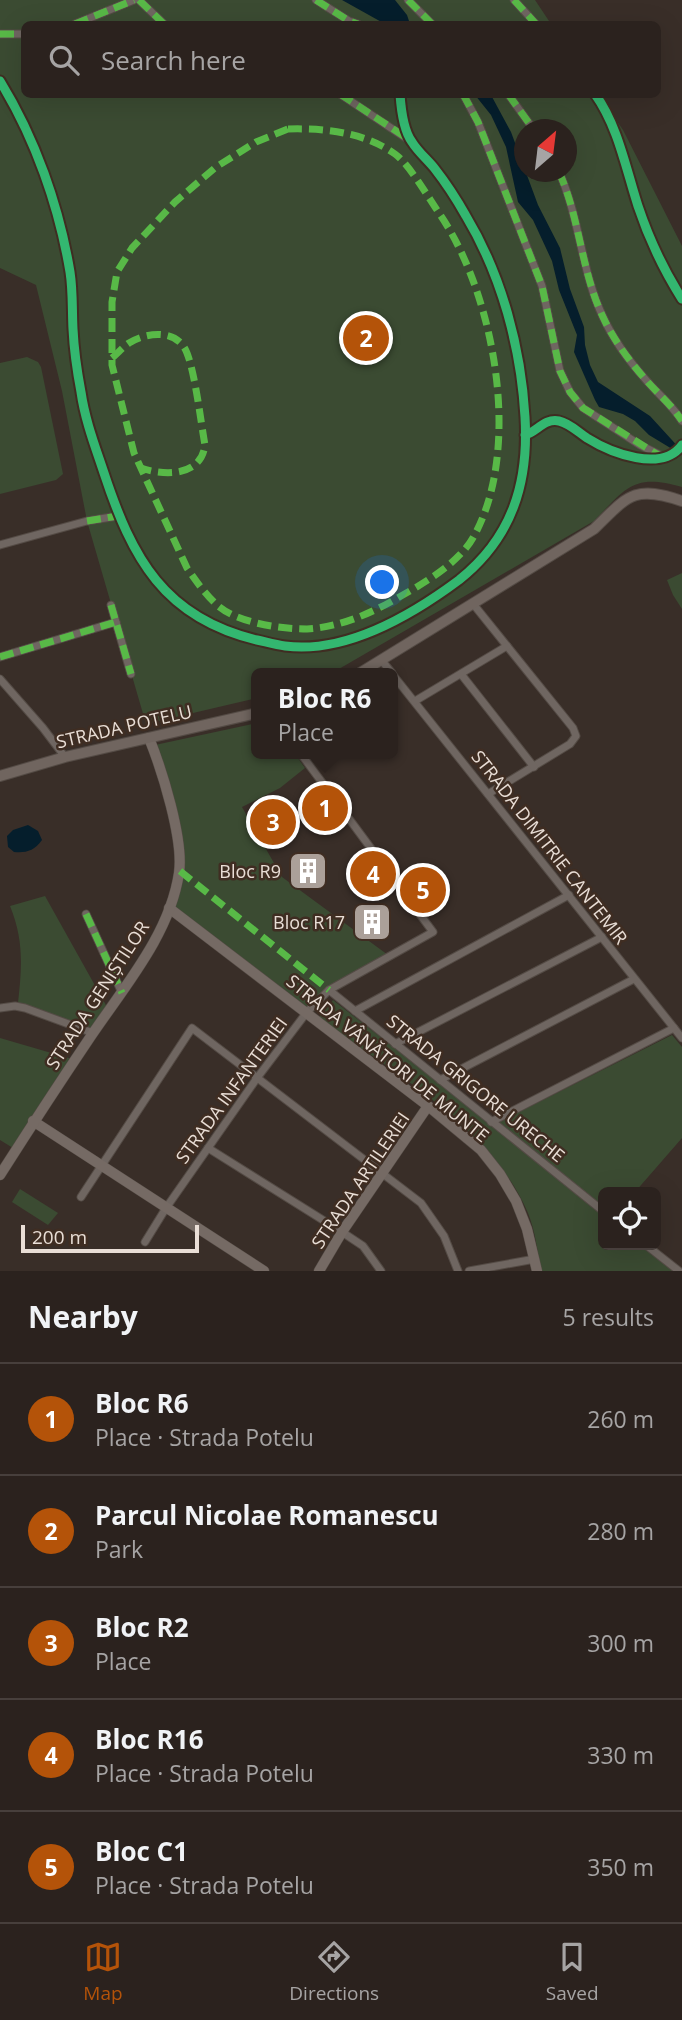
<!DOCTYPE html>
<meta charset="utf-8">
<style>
:root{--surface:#2b221e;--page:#332a27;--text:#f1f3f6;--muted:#a6a4a4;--line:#473f3c;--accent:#b45309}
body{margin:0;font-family:"Open Sans",sans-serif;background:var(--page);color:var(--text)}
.controls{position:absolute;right:21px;bottom:21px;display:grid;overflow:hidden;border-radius:10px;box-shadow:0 7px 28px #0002}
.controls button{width:63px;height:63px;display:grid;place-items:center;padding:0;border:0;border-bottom:2px solid var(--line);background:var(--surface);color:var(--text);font:35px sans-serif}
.compass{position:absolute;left:514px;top:119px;width:63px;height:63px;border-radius:50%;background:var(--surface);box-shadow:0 7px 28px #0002;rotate:28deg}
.scale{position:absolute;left:21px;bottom:18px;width:178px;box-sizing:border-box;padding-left:7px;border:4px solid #e9ded6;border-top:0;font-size:19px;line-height:24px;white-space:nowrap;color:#e9ded6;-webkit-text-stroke:5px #3f2d22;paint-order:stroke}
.you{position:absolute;left:383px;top:583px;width:24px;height:24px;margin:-18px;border:5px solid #fff;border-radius:50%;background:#1a73e8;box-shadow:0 0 0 10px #1a73e833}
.badge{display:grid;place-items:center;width:46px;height:46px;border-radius:50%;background:var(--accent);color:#fff;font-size:23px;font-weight:700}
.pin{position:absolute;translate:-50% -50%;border:4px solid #fff;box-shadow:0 2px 7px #0006}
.popup{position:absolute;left:251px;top:668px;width:147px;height:91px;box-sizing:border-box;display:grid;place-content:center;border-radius:10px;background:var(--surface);filter:drop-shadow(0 2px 5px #0005);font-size:23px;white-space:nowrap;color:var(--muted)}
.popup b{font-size:26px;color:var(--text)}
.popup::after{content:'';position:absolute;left:50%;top:100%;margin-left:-14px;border:14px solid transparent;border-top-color:var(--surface)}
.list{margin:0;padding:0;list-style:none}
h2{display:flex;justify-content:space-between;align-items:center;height:91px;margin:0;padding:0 28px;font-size:30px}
h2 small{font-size:23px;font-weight:400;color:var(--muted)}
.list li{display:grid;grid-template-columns:46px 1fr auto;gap:21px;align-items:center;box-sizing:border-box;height:112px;padding:0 28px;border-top:2px solid var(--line)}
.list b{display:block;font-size:26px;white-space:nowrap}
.list p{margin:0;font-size:23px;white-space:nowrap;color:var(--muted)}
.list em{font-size:23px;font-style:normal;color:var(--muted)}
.icon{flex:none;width:38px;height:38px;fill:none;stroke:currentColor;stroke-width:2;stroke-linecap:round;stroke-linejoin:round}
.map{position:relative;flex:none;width:682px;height:1271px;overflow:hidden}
.search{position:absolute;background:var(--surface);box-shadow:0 7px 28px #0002;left:21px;right:21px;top:21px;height:77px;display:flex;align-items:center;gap:18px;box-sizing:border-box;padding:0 24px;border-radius:10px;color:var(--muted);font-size:26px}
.sheet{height:651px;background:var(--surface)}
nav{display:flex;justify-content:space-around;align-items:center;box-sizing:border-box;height:98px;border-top:2px solid var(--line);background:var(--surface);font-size:19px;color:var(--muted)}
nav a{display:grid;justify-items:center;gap:4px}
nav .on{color:var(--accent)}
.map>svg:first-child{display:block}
.green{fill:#3b4b32;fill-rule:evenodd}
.water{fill:#051e2c}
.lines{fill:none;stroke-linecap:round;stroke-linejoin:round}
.street-casing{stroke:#544b45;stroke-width:9}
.secondary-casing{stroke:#544b45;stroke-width:11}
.primary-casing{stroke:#544b45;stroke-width:12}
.street{stroke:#6f6661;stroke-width:7}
.secondary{stroke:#756a64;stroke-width:10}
.primary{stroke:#70655f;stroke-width:10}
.quiet{stroke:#58b947;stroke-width:7;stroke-dasharray:14 7;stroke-linecap:butt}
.cycleway-casing{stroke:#3f2d22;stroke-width:13}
.cycleway{stroke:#33b770;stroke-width:9}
.labels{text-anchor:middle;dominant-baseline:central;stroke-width:5;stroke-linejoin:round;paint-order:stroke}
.street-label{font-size:18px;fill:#e9ded6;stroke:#3f2d22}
.poi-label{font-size:18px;fill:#e9ded6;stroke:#3f2d22;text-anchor:end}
</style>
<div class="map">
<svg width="682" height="1271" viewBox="0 0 682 1271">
<rect width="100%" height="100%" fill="#392e28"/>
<g class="green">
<path d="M0,0h535l16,24h-527v70l575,1 24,35 59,116v241c-49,-14 -56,1 -88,34l-262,152h-75v25l-111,26 -59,-203 -25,-130 -26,-106 -36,-17zM524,130h42v42h-42z"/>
<path d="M27,357l11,5 3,5 22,107 -7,6 -56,14v-131z"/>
<path d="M682,573v36l-9,-14 -6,-15z"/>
<path d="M257,723v31h38l10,14 -25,20 -38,19 40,70 106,78 -63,34 -20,21 -131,-102 9,-30 -28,-133z"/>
<path d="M45,896l62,111 -15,22 -74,-26c4,-36 6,-63 -8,-97z"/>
<path d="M333,1000l160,125 179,-90 10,12v91l-47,54h-32v53h41l35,26h-138c-3,-18 -6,-41 -13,-58 -35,-83 -138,-145 -211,-194z"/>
<path d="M0,1038l72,21 -59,89 -13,-8z"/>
<path d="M20,1189l38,24 -10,12 -36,-23z"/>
</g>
<g class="water">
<path d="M342,0h53l12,15 3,9h-25z"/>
<path d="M475,95h16l20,37 27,73 22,43 10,41 14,38 1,18 5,20 8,17 52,34 32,35v4l-33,-20 -14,-14 -12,-7 -24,-7 -4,-7 -21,-48 3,-17 -18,-45 -7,-29 -19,-41 -15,-18 -12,-55 -15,-32z"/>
<path d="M28,825l10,6 4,9c-8,11 -16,13 -28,12l-6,-5 -1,-11 6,-6z"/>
</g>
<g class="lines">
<defs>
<g id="street">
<path d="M139,0l25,24"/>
<path d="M316,0l33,21 9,3"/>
<path d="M408,0l24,24"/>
<path d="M514,0l22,24"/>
<path d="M75,24l59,-24"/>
<path d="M0,34h24"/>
<path d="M0,81c35,57 59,125 70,191 3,19 2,38 3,57 1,21 4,42 8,63 4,28 14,54 23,81 28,85 60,145 153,167 9,2 19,5 28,6 61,8 127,-31 174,-66 53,-42 70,-97 66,-163 -4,-69 -23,-141 -59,-201 -9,-16 -20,-33 -31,-47 -7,-9 -17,-17 -23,-27 -9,-12 -11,-33 -12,-48"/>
<path d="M340,94l69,46"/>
<path d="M463,94l15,28 64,164 18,85 10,21 13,16 57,37 24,12"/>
<path d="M508,94l26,36"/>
<path d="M595,94c23,32 31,75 43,112 11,33 25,63 44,93"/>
<path d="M559,172c21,46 22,99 44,145 10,22 27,45 43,63 12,14 26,25 36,41"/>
<path d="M525,435c12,-3 19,-17 34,-14 10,2 19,11 28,17 24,15 75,35 95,7"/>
<path d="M0,545l87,-24 31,-5"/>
<path d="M111,605l20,69"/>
<path d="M474,605l99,123 3,8 -6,8 -82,50"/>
<path d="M0,657l116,-35"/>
<path d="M382,661l10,12"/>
<path d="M461,674l73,93"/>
<path d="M393,675l289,363"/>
<path d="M0,679l43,49 22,29"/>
<path d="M415,701l92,-55"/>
<path d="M86,914l36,79"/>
<path d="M329,990l274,221"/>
<path d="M0,1008l15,-2 10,2 68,25"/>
<path d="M355,1011l214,-116"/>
<path d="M395,1044l207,-107"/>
<path d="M440,1080l194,-101"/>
<path d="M491,1122l183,-94"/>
<path d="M208,1148l134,84 21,14 18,25"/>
<path d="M81,1197l111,-169 229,175 23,33 14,35"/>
<path d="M145,1242l21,-34 91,-130 50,-66 22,-22 104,-58 -132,-178"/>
<path d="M646,1245l33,26"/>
<path d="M469,1271l66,-12"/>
</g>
<g id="secondary">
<path d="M169,908l259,198 53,44 19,24 16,27 11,28 10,42"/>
<path d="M33,1121l231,150"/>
<path d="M0,1175c30,-47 60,-93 91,-139 33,-49 79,-102 88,-163 5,-33 -17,-103 -30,-135"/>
<path d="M319,1271l23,-39 86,-126"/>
</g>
<g id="primary">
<path d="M360,673l234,-144c33,-32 39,-45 88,-28"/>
<path d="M0,776l65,-19 192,-44"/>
</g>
</defs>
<use href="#street" class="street-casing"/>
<use href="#secondary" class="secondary-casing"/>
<use href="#primary" class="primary-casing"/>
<use href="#street" class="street"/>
<use href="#secondary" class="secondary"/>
<use href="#primary" class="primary"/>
<g class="quiet">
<path d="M139,0l25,24"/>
<path d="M316,0l33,21 9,3"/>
<path d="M408,0l24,24"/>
<path d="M514,0l22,24"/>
<path d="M75,24l59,-24"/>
<path d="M0,34h24"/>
<path d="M340,94l67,44"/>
<path d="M463,94l15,28 64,164 18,85 10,21 13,16 75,47"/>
<path d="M508,94l26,36"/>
<path d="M288,129c36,-1 76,3 107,25 14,10 33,43 44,59 55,80 84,234 35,323 -14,26 -48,46 -73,60 -29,17 -60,31 -94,33 -26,0 -70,-6 -90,-24 -12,-11 -21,-24 -30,-37l-53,-115 -22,-88v-63l5,-30 15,-24 43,-46 41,-35 40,-25z"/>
<path d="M559,172c21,46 22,99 44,145 10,22 27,45 43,63 12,14 26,25 36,41"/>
<path d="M112,358c6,-5 11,-11 17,-15 16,-10 43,-14 55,4 10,15 17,77 21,98 -4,32 -41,31 -64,23"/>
<path d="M87,521l31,-5"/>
<path d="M111,605l20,69"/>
<path d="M0,657l116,-35"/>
<path d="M180,871l149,119"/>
<path d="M86,914l36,79"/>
</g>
<defs>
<g id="cycleway">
<path d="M0,81c35,57 59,125 70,191 3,19 2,38 3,57 1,21 4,42 8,63 4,28 14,54 23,81 28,85 60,145 153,167 9,2 19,5 28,6 61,8 127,-31 174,-66 53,-42 70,-97 66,-163 -4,-69 -23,-141 -59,-201 -9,-16 -20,-33 -31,-47 -7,-9 -17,-17 -23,-27 -9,-12 -11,-33 -12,-48"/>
<path d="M595,94c23,32 31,75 43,112 11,33 25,63 44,93"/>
<path d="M525,435c12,-3 19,-17 34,-14 10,2 19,11 28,17 24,15 75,35 95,7"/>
</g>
</defs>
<use href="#cycleway" class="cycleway-casing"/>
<use href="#cycleway" class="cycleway"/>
</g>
<defs>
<symbol id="building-square" viewBox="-11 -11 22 22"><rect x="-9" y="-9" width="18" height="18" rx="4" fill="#aba099" stroke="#3f2d22"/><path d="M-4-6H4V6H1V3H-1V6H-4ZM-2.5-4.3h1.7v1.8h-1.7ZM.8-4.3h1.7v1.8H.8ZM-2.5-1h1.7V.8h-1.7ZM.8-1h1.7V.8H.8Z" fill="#fff"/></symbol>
</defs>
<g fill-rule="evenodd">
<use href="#building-square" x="286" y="849" width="44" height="44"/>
<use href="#building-square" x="350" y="900" width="44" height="44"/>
</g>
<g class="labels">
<g class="street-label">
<text transform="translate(124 726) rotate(-13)">STRADA POTELU</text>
<text transform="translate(550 847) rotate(52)">STRADA DIMITRIE CANTEMIR</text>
<text transform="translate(97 995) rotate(-57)">STRADA GENIȘTILOR</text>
<text transform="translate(388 1058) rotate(39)">STRADA VÂNĂTORI DE MUNTE</text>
<text transform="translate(476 1088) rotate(39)">STRADA GRIGORE URECHE</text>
<text transform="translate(231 1090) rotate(-54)">STRADA INFANTERIEI</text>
<text transform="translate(360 1180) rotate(-56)">STRADA ARTILERIEI</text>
</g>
<g class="poi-label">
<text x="281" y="871">Bloc R9</text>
<text x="345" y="922">Bloc R17</text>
</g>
</g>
</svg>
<div class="controls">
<button><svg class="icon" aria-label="locate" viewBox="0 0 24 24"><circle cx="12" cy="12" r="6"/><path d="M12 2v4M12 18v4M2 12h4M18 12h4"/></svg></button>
</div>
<svg class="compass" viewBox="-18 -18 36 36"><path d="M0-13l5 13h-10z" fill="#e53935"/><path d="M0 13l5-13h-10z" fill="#a6a4a4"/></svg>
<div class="scale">200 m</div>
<div class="you"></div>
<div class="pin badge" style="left:325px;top:808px">1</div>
<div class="popup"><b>Bloc R6</b>Place</div>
<div class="pin badge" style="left:366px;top:338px">2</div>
<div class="pin badge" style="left:273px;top:822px">3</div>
<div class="pin badge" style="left:373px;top:874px">4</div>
<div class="pin badge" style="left:423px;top:890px">5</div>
<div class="search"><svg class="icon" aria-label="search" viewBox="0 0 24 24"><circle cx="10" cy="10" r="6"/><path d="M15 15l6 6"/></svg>Search here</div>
</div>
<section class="sheet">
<h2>Nearby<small>5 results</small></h2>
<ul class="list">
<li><span class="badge">1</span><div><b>Bloc R6</b><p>Place · Strada Potelu</p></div><em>260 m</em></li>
<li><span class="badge">2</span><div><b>Parcul Nicolae Romanescu</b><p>Park</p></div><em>280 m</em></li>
<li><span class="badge">3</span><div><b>Bloc R2</b><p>Place</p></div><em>300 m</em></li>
<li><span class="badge">4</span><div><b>Bloc R16</b><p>Place · Strada Potelu</p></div><em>330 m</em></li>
<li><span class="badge">5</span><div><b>Bloc C1</b><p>Place · Strada Potelu</p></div><em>350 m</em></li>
</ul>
</section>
<nav>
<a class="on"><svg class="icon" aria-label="map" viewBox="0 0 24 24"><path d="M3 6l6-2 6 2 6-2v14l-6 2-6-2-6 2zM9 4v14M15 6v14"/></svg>Map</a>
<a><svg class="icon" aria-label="directions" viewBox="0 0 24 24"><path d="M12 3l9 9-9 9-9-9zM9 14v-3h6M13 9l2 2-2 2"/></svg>Directions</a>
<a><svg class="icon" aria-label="saved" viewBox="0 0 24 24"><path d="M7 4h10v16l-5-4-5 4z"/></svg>Saved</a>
</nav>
